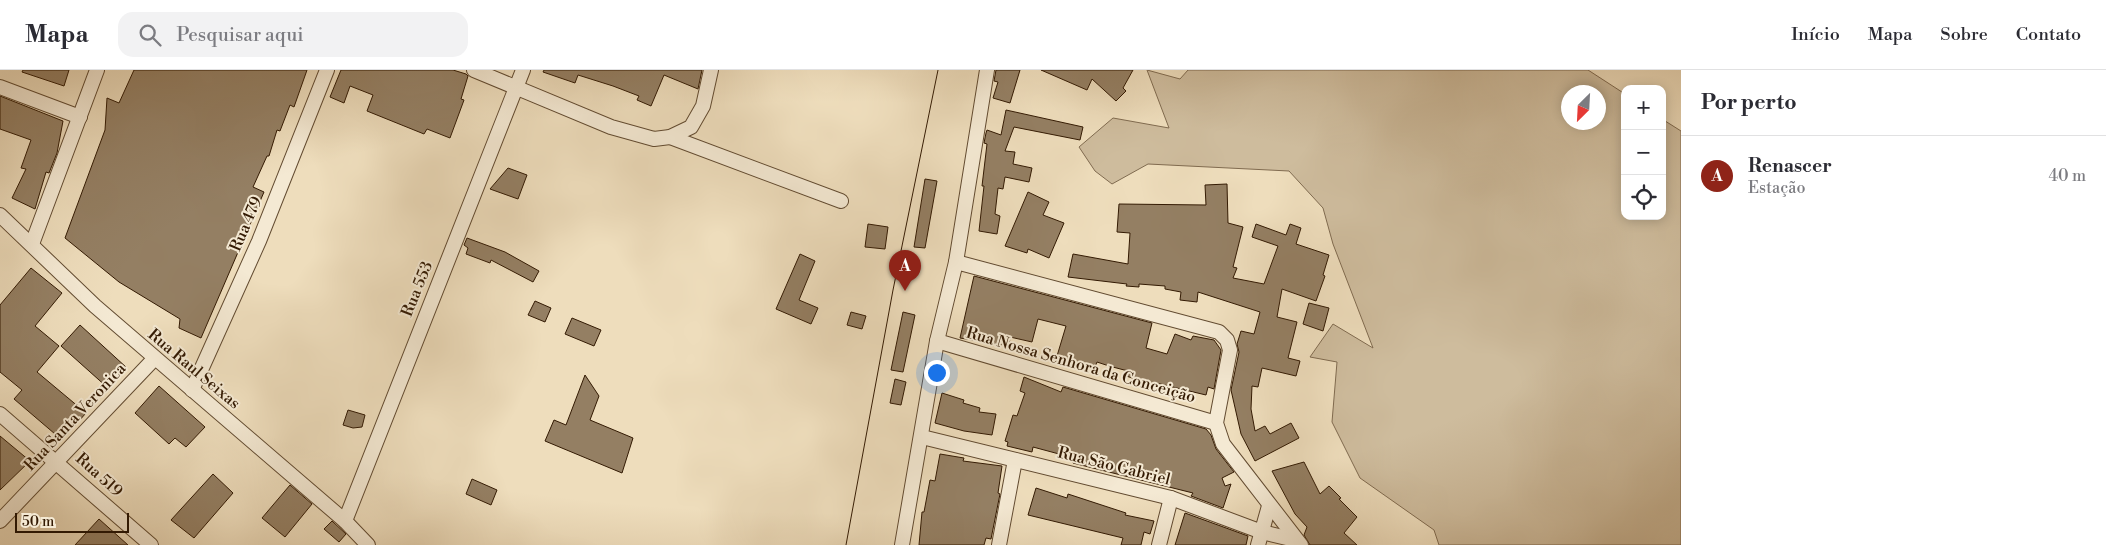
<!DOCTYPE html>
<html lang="pt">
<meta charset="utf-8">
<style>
:root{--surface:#fff;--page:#f2f2f3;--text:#2b2b33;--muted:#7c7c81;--line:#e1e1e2;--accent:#8f2418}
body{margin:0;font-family:"Libre Bodoni",serif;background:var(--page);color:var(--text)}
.controls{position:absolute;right:15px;top:15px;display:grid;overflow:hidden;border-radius:10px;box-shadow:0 2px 12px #0003}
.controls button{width:45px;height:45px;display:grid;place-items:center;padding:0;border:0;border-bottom:1px solid var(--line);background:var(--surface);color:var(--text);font:25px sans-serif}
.compass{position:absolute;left:1561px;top:15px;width:45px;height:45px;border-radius:50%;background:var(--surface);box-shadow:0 2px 12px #0003;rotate:204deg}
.scale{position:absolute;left:15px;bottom:12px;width:114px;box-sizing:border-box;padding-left:5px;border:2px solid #331a03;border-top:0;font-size:14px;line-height:18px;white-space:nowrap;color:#331a03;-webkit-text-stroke:4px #f4e9d3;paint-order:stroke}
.you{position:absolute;left:936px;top:302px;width:18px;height:18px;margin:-12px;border:4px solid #fff;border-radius:50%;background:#1a73e8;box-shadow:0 0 0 8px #1a73e833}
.badge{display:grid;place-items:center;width:32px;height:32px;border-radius:50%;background:var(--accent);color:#fff;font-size:16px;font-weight:700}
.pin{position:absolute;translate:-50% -41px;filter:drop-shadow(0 1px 2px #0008)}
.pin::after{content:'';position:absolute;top:26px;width:18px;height:15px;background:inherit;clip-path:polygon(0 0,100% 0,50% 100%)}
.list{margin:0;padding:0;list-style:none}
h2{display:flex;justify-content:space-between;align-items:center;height:65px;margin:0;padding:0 20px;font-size:21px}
h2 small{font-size:16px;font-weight:400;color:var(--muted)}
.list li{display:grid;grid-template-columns:32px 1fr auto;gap:15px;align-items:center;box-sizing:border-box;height:80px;padding:0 20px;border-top:1px solid var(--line)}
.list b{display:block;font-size:19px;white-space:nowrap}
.list p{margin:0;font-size:16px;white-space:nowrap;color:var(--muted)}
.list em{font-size:16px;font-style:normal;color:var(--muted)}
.icon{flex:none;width:28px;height:28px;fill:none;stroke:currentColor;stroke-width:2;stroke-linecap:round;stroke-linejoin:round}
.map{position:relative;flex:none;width:1681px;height:475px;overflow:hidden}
header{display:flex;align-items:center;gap:30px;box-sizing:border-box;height:70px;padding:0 25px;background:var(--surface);border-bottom:1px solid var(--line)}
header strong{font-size:24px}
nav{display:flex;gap:28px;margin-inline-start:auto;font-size:18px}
.search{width:350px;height:45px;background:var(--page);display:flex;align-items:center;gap:12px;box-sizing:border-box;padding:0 18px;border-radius:15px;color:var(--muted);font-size:19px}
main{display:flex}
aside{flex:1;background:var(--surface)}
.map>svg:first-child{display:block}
.green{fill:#cebc9d;stroke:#806b50;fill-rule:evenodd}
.building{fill:#947f63;stroke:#331a03}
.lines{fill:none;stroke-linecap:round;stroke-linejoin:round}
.minor-casing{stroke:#624b31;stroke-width:16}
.minor{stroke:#f4e9d3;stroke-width:14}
.tram{stroke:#331a03;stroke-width:1}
.labels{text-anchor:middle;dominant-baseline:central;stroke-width:4;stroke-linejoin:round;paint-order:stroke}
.street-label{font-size:16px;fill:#331a03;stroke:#f4e9d3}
</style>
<header>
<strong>Mapa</strong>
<div class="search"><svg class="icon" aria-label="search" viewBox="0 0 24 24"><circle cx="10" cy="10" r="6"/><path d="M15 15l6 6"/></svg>Pesquisar aqui</div>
<nav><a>Início</a><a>Mapa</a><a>Sobre</a><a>Contato</a></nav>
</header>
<main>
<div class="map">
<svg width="1681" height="475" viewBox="0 0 1681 475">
<rect width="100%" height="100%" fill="#eeddbc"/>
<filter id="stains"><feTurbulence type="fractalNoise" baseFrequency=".004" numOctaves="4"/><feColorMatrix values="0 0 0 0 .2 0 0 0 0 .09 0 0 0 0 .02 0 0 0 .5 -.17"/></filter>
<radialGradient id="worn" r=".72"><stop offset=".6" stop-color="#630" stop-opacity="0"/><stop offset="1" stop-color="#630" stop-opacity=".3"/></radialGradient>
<path class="green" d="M1147,0l33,9 8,-9h400l37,24v122h37v-97l19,12v414h-242l-5,-15 -74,-52 -28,-56 5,-60 -27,-5 23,-33 40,24 -40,-104 -10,-36 -34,-37 -141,-7 -36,20 -17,-13 -16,-24 34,-29 56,10zM1568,22h30v30h-30z"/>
<g class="building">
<path d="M23,0h46l-5,16 -42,-14z"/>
<path d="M134,0h173l-13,37 -4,-2 -10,26 -3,-1 -8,26h-2l-14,31 11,5 -63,146 -22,-10 1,-9 -61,-37 -54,-44 40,-108 2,-32 12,5z"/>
<path d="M341,0h112l13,4 2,2 -7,23 3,1 -14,38 -23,-9 -3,5 -57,-23 6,-16 -23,-9 -6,17 -14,-6z"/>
<path d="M544,0h158l-4,19 -34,-14 -13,31 -14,-6 2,-4 -26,-10 -35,-11 -3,8 -32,-11z"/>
<path d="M996,0h24l-10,33 -17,-5 5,-16 -4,-1z"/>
<path d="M1041,0h92l-10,18 3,3 -10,10 -24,-22 -5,11z"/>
<path d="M0,26l63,25 -6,32 -8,20 -3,-1 -11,37 -23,-11 14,-29 -5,-1 10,-28 -31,-11z"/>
<path d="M1006,40l77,17 -3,13 -66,-13 -9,24 10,1 -2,12 19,4 -3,14 -24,-5 -2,12 -5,-1 -3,26 5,2 -3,18 -18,-3 5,-45h-2l5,-42 -3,-1 2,-10 1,-3 14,5z"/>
<path d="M508,98l19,7 -9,24 -28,-10z"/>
<path d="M925,109l12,2 -12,67 -11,-1z"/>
<path d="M1227,114l1,39 15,4 -10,40 4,1 -4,10 31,6 14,-38 -26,-9 4,-13 30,11 4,-11 11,4 -5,16 33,11 -6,20 2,1 -9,25 -34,-12 -5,28 20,5 -9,36 12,3 -4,15 -34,-8 -4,19 -6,-1 -1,23 4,22 10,-5 5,8 21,-11 8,15 -44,23 -14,-27 -10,-44 8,-38 -2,-8 4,-13 13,3 6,-22 -62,-20 -1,10 -17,-2 1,-8 -16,-3v-3l-26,-2v3l-13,-1 1,-2 -59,-7 5,-23 55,10 2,-31 -13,-1 2,-28 87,1 -1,-20z"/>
<path d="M1028,122l21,10 -6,13 21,8 -15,35 -21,-9 -1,4 -22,-7z"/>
<path d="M868,154l20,3 -3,22 -20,-2z"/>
<path d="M467,168l38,14 34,19 -6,11 -42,-22 -1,3 -24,-9 2,-6 -4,-3z"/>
<path d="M800,184l15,7 -16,39 19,8 -7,16 -35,-15z"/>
<path d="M31,198l31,25 -27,33 24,20 -22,26 49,41 -24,27 -48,-41 8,-9 -22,-18v-67z"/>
<path d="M974,206l178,47 -6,25 21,6 8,-20 16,6 2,-4 21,4 7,10 -7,39 -6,-2 -2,8 -50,-12 -1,2 -29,-9 2,-5 -19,-5 -12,-4 -2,5 -38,-11 9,-30 -28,-7 -6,23 -22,-5 -1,9 -49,-8z"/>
<path d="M535,231l16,7 -6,14 -17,-7z"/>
<path d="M1309,233l20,5 -6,23 -20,-7z"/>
<path d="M851,242l15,4 -4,13 -15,-4z"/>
<path d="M903,242l12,3 -12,57 -12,-2z"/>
<path d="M572,248l29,12 -7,16 -29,-12z"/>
<path d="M80,255l47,43 -19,20 -47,-42z"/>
<path d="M585,305l14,21 -9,24 43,18 -11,35 -77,-32 9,-21 12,5z"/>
<path d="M1024,307l37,15 2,-5 143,42 5,6 5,14 18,23 -12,6 3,8 6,-2 -8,24 -32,-12 2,-3 -120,-30 1,-5 -41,-11 -1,5 -25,-6 1,-4 -3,-1 8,-26 4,1 8,-23 -5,-2z"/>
<path d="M895,309l11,3 -5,23 -11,-2z"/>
<path d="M159,316l46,41 -19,20 -11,-9 -6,6 -34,-31z"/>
<path d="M942,323l22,7 -1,3 17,5 -1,4 17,2 -4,21 -28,-4 -29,-8z"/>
<path d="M348,340l17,5 -3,12 -9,1 -10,-3z"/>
<path d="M0,366l30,25 -30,29z"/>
<path d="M940,384l24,4 -1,3 39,5 -4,27 2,1 -9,45 -5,-1 -2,7h-65l3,-33h2l6,-32 5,1z"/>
<path d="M1304,392l16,32 9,-8 12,12 -2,1 18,18 -13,16 13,12h-47l-6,-10 3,-8 -12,-13 -23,-43z"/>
<path d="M213,404l20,19 -39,45 -23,-18z"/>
<path d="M472,409l25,11 -6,15 -25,-11z"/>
<path d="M290,415l22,19 -27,33 -23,-19z"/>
<path d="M1036,418l31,10 1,-4 58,19 -1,2 29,6 -4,13 -6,-2 -3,13h-20l2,-7 -95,-23z"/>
<path d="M1185,443l63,23 -2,9h-71z"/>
<path d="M99,449l29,26h-53z"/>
<path d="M332,451l14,13 -7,8 -15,-13z"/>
</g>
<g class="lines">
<defs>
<g id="minor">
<path d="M474,0l137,57 43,12 16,-2 21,-10 12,-21 8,-36"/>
<path d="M0,17l80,30"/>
<path d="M670,67l171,64"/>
<path d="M0,145l95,91 250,215 23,24"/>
<path d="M32,174l65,-174"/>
<path d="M956,192l263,70 8,8 3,10 -14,73 7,21 78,101"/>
<path d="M937,271l279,82"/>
<path d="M192,320l67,-149 68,-171"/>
<path d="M0,344l151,131"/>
<path d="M922,367l249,61 91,34 33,8"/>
<path d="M0,451l154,-162"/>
<path d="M345,451l178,-451"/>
<path d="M902,475l35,-204 19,-79 31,-192"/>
<path d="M999,475l16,-85"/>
<path d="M1159,475l12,-47"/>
<path d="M1258,475l11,-39"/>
</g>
</defs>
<use href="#minor" class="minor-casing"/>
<use href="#minor" class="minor"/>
<path class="tram" d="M846,475l47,-255 45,-220"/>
</g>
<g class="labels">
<g class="street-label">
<text transform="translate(246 154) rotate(-67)">Rua 479</text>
<text transform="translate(417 219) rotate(-68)">Rua 553</text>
<text transform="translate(1081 295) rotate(16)">Rua Nossa Senhora da Conceição</text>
<text transform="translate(194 299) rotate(40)">Rua Raul Seixas</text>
<text transform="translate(75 347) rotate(-47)">Rua Santa Veronica</text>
<text transform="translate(1114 396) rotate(14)">Rua São Gabriel</text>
<text transform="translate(99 405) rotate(42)">Rua 519</text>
</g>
</g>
<rect width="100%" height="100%" filter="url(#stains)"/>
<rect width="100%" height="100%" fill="url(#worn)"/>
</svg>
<div class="controls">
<button>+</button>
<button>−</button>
<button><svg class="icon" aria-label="locate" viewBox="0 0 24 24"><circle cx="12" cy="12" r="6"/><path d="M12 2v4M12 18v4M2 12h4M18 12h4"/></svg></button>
</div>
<svg class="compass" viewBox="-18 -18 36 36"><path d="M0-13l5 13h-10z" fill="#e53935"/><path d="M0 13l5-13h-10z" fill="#7c7c81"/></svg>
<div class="scale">50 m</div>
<div class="you"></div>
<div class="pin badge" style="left:905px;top:221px">A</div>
</div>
<aside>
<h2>Por perto<small></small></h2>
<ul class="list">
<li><span class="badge">A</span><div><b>Renascer</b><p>Estação</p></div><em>40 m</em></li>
</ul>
</aside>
</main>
